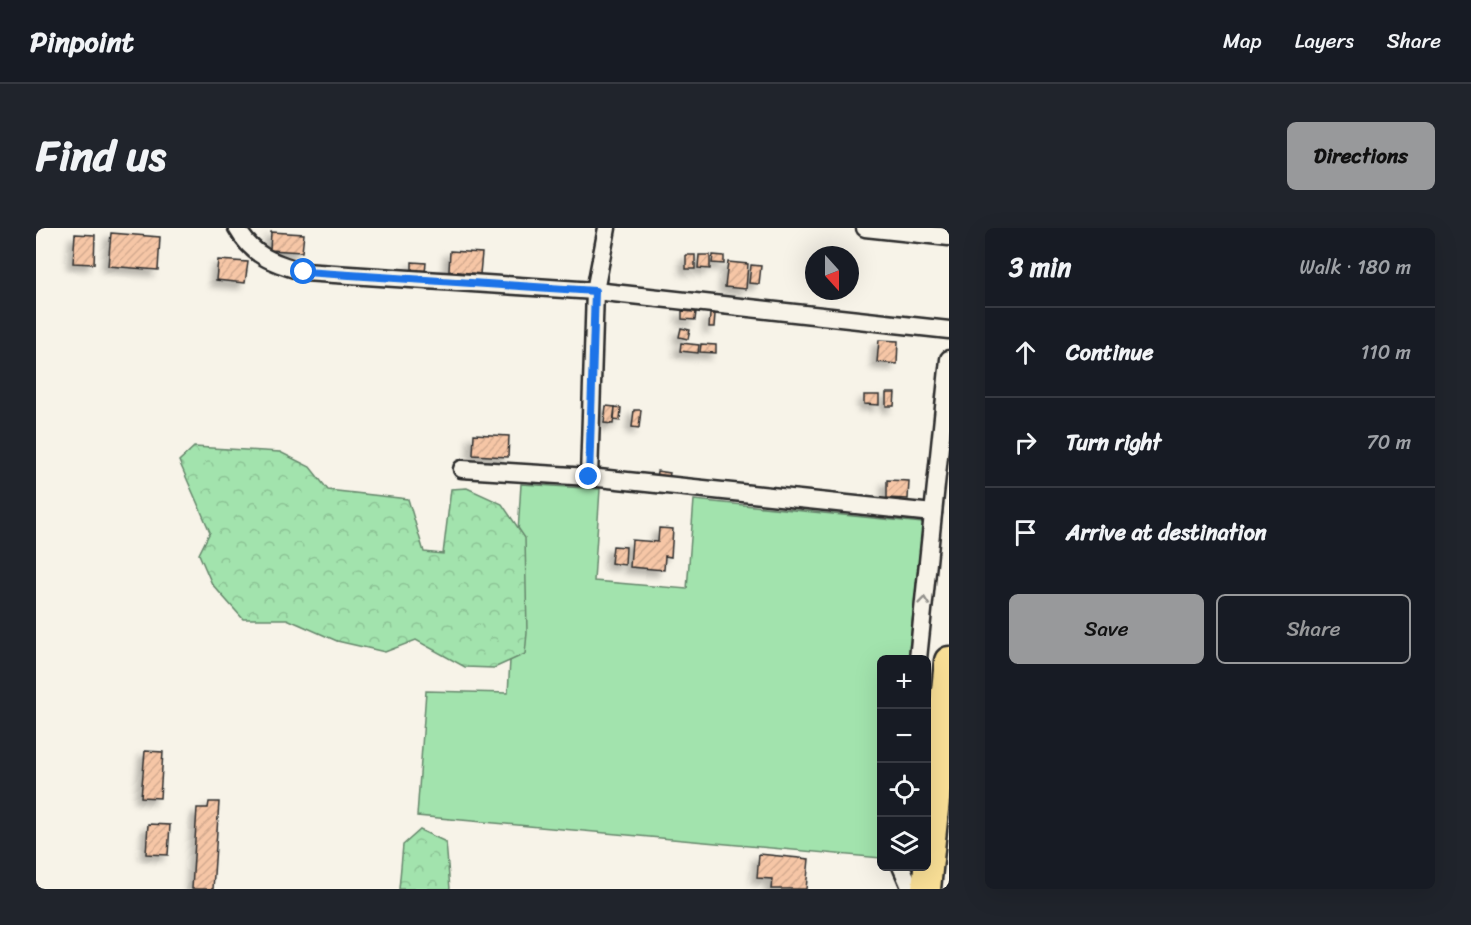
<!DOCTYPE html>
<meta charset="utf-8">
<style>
:root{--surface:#171b24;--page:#20242c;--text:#f1f3f6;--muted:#9ea1a6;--line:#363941;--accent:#98999b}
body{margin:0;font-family:Sriracha,sans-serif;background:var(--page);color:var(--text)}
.controls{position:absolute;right:18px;bottom:18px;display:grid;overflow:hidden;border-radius:9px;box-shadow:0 6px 24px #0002}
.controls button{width:54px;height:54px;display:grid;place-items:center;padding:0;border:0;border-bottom:2px solid var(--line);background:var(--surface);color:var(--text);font:30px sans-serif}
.compass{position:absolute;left:769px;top:18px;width:54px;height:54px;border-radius:50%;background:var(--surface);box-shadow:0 6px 24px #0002;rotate:159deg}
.stop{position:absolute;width:18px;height:18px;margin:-14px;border:4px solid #1a73e8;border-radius:50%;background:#fff}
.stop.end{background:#1a73e8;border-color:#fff;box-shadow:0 2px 6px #0008}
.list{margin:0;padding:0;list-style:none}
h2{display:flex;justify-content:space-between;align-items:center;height:78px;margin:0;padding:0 24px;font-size:26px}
h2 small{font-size:20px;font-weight:400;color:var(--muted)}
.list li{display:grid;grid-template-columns:39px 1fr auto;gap:18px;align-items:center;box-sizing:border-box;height:90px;padding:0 24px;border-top:2px solid var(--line)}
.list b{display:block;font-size:22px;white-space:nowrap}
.list em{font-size:20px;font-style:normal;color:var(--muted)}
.actions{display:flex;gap:12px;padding:18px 24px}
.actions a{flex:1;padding:14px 0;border:2px solid var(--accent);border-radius:9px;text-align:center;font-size:21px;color:var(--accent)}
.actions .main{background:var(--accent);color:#111}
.icon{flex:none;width:33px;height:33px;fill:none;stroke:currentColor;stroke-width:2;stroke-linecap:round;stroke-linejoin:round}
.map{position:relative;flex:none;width:913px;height:661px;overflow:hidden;border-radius:9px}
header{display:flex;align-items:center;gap:36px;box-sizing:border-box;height:84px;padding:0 30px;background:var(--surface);border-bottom:2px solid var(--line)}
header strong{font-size:28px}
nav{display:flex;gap:33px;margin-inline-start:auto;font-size:21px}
.intro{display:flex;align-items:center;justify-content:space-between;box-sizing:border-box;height:144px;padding:0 36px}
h1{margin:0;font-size:42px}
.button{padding:15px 27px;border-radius:9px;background:var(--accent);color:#111;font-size:21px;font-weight:700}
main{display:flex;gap:36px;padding:0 36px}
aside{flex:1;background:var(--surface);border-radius:9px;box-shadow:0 6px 24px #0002}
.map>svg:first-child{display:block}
.green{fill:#a2e3ad;stroke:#66876c;stroke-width:1.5}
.forest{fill:url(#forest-crowns);stroke:#66876c;stroke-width:1.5}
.building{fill:url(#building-hatch);stroke:#2b2b2b;stroke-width:1.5;filter:url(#shadow)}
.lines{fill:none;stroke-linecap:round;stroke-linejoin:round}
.street-casing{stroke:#2b2b2b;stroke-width:21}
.highway-casing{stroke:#2b2b2b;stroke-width:33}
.street{stroke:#f7f3e8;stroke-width:16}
.highway{stroke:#f9df96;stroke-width:28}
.oneway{stroke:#918f8a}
.route{stroke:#1a73e8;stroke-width:8}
</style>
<header>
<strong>Pinpoint</strong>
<nav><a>Map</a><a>Layers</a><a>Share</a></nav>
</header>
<div class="intro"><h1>Find us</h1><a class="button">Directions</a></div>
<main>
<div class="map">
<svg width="913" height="661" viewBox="0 0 913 661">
<defs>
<pattern id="forest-crowns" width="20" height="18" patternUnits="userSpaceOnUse" patternTransform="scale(1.5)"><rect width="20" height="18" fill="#a2e3ad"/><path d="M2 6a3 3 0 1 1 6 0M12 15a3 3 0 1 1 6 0" fill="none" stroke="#8cc395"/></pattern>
<pattern id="building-hatch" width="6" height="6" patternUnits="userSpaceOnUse" patternTransform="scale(1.5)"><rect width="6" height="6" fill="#f6c6a6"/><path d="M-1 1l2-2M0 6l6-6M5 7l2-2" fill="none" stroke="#d3aa8f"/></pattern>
<filter id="shadow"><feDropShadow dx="-5.5" dy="5.5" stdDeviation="3" flood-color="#0004"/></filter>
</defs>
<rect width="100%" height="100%" fill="#f7f3e8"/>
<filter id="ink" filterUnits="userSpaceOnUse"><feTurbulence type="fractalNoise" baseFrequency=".0167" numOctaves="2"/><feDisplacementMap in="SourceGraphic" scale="12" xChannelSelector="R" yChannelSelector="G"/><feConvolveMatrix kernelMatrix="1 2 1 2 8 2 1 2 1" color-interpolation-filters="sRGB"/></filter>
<g filter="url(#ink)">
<path class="green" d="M485,256l79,5 -6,92 93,8 7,-89 229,23 -15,136h-26l-1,199 -464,-42 9,-125 82,2z"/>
<g class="forest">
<path d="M158,219l86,5 30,15 18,23 80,9 16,53 19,2 8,-65 16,-1 35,16 23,34 2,95 -2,21 -31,14 -29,-1 -49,-27 -31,12 -48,-11 -50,-22h-44l-31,-35 -13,-30 11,-22 -31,-71z"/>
<path d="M384,602l26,12 4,47h-51l4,-44z"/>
</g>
<g class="building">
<path d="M235,4l33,2 -2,18 -32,-2z"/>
<path d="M75,5l49,4 -2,33 -50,-4z"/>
<path d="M39,6l20,1 -1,29 -21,-1z"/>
<path d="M414,23l32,2 -2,21 -31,-3z"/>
<rect x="650" y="27" width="9" height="14"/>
<path d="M663,27h11v14l-12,-1z"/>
<path d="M677,27l11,1v8l-12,-1z"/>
<path d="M182,32l30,2 -3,21 -29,-3z"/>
<path d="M376,34l14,1 -1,10 -13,-2z"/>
<path d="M692,34l20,2 -2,25 -21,-2z"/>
<path d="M715,37l10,1 -2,18 -10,-1z"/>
<path d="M646,83l14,1 -1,8 -13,-1z"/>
<path d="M674,86h5l-1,13h-5z"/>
<path d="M645,100l9,2 -2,9 -9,-2z"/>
<path d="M843,112l19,1 -1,23 -20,-2z"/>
<path d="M645,115l18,2 -1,8 -18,-2z"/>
<path d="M665,116l15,1v8l-16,-1z"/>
<path d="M850,165h9l-1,13h-8z"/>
<path d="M828,167h15v10l-15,-1z"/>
<path d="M570,178l9,1 -2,17 -9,-1z"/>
<path d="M579,179l6,1 -1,13 -6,-1z"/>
<path d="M598,182h7l-2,18 -7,-1z"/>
<path d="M438,206l35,2 -1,21 -35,-2z"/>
<path d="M621,243l13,2 -1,6 -13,-1z"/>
<path d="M851,252l22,1 -1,18 -21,-1z"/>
<path d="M623,300l14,1 -2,28 -6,-1 -1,14 -34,-3 2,-27 26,2z"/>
<path d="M577,318l13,1 -1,18 -14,-2z"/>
<path d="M109,523l18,1 -3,46 -19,-1z"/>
<path d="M173,574h10l-6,87h-21l5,-81h11z"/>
<path d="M112,596l22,1 -2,30 -22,-1z"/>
<path d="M723,626l50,5 -3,30h-35l1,-10 -15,-1z"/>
</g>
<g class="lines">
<defs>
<g id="street">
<path d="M201,0c16,29 37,35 67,44l291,19 354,39"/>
<path d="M829,0l84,9"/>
<path d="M426,241l127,8 344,36"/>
<path d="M553,249l6,-186 12,-63"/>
<path d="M882,431l31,-300"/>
<path d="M865,638l10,23"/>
</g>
<path id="highway" d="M890,661l23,-228"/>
</defs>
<use href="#street" class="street-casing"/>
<use href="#highway" class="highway-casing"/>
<use href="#street" class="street"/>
<use href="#highway" class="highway"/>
</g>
<defs><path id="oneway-chevron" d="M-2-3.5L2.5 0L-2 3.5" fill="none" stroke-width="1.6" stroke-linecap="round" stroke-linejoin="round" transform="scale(1.5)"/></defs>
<use class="oneway" href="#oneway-chevron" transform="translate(888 373) rotate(-84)"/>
</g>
<g class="lines" filter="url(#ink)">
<path class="route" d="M268,44l291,19 -6,186"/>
</g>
</svg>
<div class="controls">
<button>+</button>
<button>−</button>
<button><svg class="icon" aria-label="locate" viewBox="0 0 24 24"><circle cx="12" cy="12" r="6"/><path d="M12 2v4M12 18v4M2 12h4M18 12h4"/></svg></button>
<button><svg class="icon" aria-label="layers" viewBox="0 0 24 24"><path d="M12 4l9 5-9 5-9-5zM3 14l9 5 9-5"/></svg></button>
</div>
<svg class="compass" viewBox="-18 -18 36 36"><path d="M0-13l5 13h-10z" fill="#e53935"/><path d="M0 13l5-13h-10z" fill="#9ea1a6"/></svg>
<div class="stop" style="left:268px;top:44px"></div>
<div class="stop end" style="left:553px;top:249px"></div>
</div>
<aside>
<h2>3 min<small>Walk · 180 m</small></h2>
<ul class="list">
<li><svg class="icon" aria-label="ahead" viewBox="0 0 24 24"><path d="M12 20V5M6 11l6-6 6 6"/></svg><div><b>Continue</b></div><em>110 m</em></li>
<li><svg class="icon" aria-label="right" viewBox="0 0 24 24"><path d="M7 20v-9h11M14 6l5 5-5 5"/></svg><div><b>Turn right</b></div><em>70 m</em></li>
<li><svg class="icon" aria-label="arrive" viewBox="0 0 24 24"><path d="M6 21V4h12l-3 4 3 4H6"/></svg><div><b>Arrive at destination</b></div></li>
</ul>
<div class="actions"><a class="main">Save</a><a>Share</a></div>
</aside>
</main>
